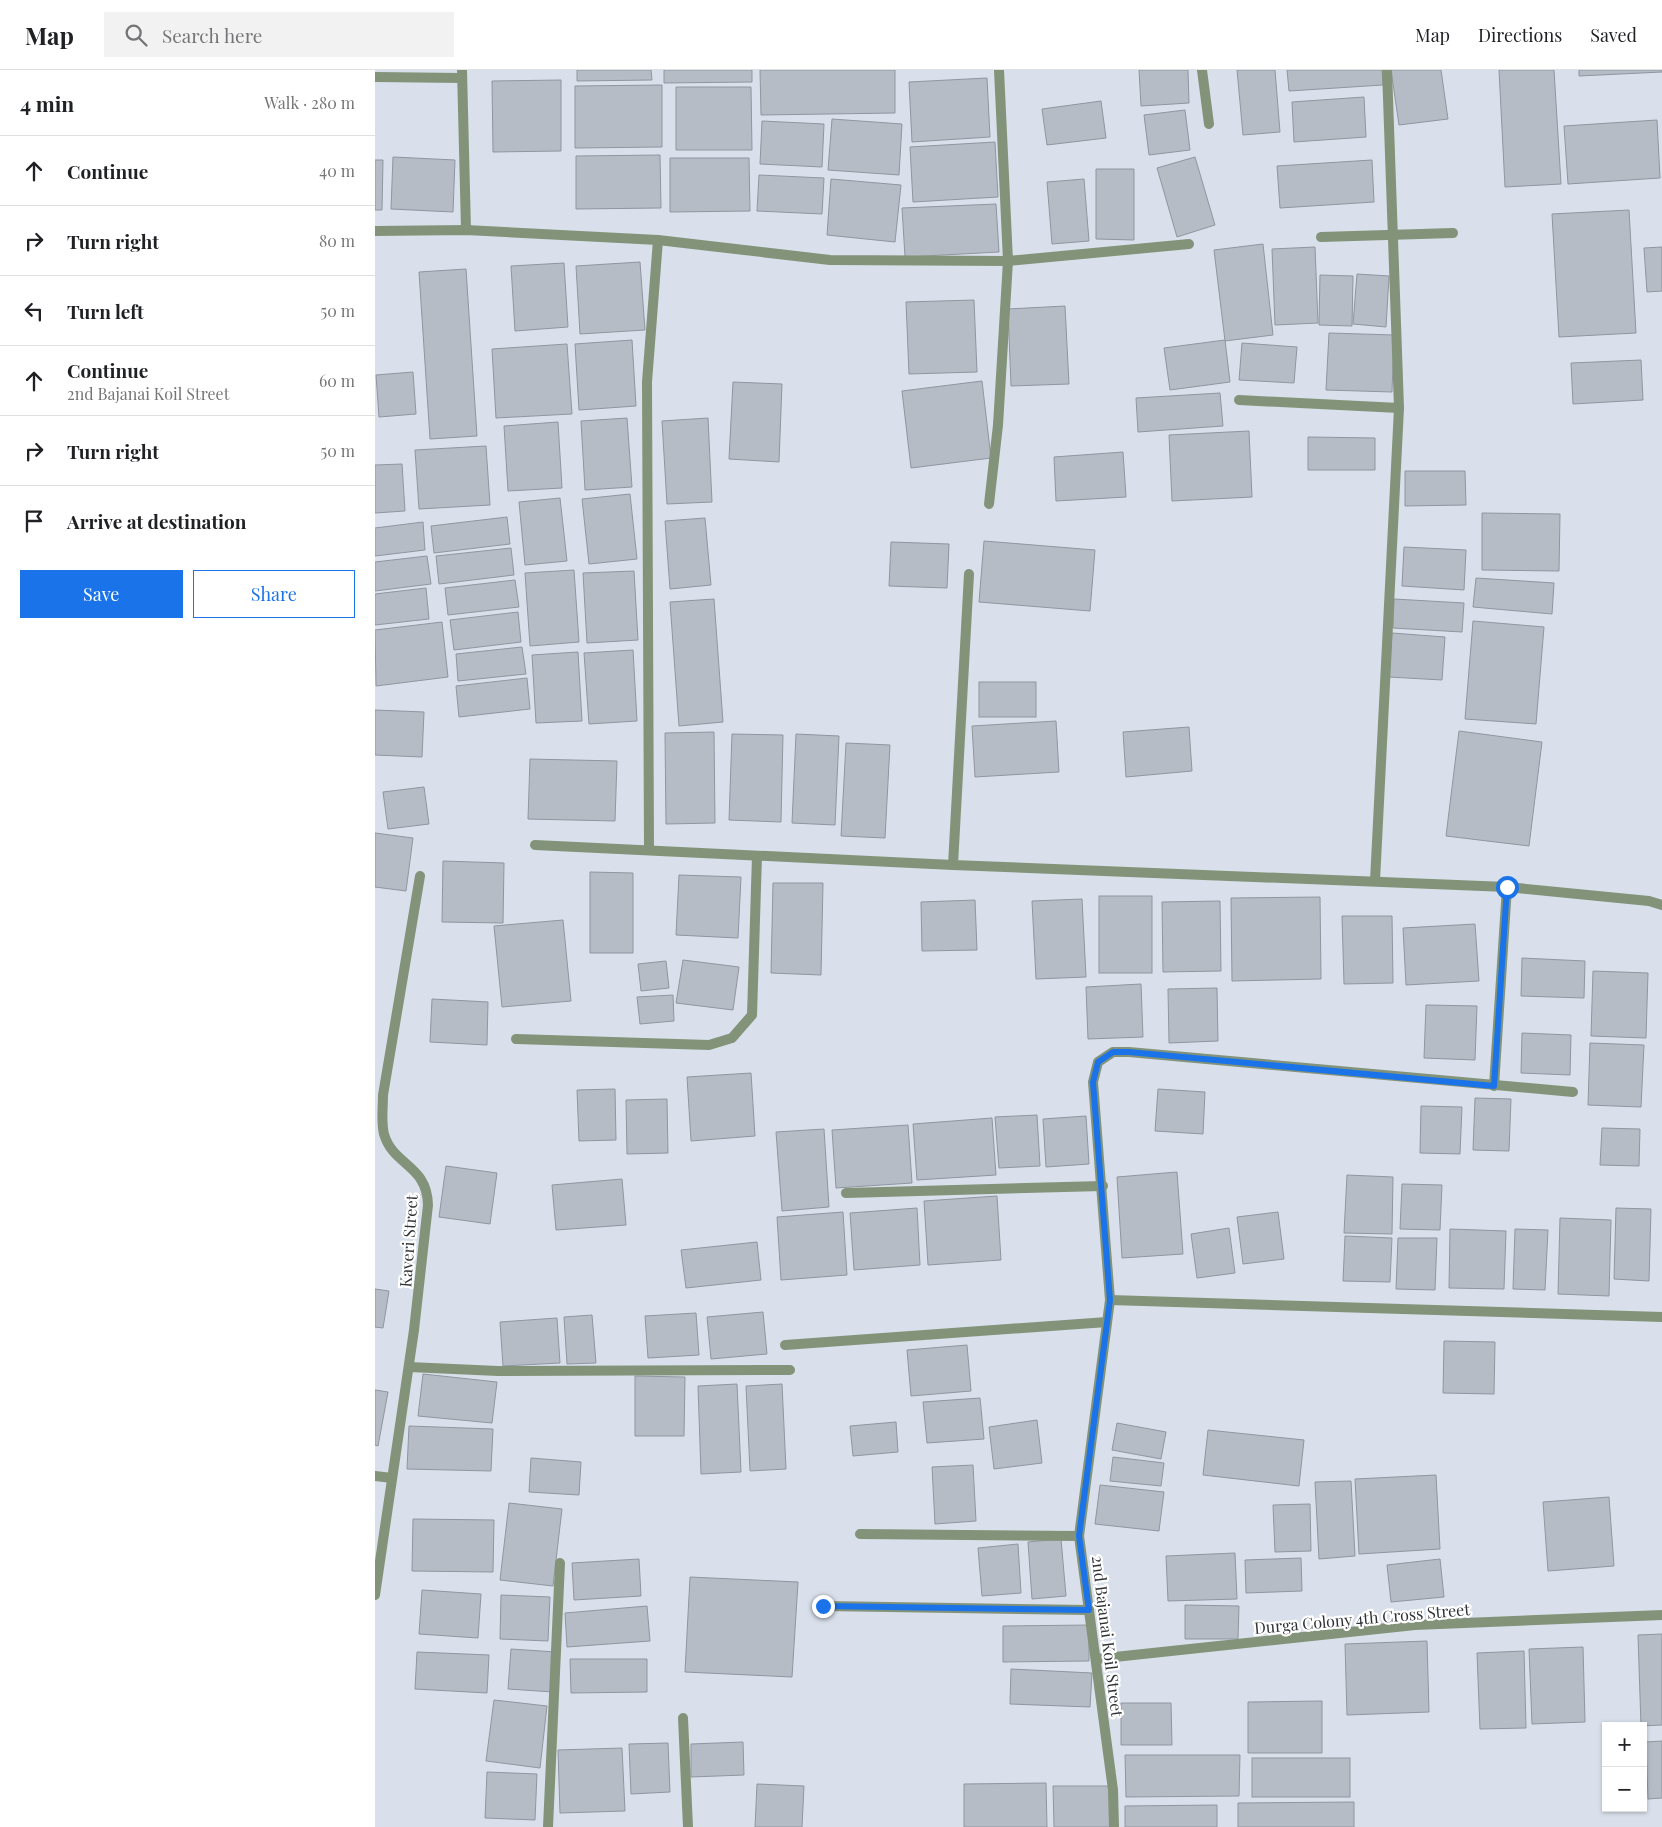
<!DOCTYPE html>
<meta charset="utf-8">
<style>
:root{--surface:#fff;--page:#f2f2f2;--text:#202124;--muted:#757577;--line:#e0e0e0;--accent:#1a73e8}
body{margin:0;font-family:"Playfair Display",serif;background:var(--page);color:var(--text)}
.controls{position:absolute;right:15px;bottom:15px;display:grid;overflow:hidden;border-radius:0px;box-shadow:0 1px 4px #0004}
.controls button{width:45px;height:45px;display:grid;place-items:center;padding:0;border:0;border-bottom:1px solid var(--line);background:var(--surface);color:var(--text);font:25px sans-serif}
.stop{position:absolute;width:15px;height:15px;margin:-11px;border:4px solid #1a73e8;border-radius:50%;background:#fff}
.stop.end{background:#1a73e8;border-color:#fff;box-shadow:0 1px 5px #0008}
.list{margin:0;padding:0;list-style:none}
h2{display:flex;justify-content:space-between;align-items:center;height:65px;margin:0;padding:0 20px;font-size:21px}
h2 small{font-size:16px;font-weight:400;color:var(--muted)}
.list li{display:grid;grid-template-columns:32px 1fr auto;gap:15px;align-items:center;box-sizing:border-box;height:70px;padding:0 20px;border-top:1px solid var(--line)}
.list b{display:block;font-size:19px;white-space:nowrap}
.list p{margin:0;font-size:16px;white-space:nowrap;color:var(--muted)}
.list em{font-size:16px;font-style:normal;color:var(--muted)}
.actions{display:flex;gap:10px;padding:15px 20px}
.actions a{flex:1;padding:11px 0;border:1px solid var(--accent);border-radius:0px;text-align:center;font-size:18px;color:var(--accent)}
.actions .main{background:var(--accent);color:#fff}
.icon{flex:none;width:28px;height:28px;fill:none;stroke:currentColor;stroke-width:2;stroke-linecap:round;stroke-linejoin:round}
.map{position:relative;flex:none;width:1287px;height:1757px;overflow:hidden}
header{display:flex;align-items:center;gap:30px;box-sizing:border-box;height:70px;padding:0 25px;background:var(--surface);border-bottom:1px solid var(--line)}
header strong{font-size:24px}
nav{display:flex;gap:28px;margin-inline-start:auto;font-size:18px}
.search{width:350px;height:45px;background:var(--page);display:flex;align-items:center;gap:12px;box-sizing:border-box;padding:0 18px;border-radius:0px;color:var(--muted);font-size:19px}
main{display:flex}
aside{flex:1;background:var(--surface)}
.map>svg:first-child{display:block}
.building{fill:#b5bcc6;stroke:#9096a0}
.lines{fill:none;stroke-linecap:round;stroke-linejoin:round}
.service{stroke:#839379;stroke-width:10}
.minor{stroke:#839379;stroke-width:10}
.route{stroke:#1a73e8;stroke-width:6}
.labels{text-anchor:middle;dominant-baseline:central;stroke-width:4.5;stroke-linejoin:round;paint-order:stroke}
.street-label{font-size:16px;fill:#2f3236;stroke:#fff}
</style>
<header>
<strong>Map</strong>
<div class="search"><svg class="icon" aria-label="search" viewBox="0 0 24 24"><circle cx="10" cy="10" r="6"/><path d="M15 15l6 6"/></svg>Search here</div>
<nav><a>Map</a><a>Directions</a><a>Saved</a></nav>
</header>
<main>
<aside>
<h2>4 min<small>Walk · 280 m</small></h2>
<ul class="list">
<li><svg class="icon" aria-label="ahead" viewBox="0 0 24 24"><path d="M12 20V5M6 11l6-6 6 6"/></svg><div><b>Continue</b></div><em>40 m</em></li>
<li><svg class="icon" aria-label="right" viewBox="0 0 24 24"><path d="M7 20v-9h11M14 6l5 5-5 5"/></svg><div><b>Turn right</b></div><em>80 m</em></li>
<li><svg class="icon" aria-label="left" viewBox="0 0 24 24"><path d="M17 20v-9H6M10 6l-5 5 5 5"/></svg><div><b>Turn left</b></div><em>50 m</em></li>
<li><svg class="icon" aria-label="ahead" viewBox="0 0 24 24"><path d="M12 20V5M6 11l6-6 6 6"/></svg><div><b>Continue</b><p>2nd Bajanai Koil Street</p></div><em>60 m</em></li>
<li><svg class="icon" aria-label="right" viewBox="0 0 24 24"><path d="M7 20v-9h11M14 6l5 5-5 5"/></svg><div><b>Turn right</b></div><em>50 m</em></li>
<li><svg class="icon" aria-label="arrive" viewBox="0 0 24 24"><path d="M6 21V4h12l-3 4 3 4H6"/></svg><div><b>Arrive at destination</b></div></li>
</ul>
<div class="actions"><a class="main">Save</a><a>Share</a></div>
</aside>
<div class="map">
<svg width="1287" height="1757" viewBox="0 0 1287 1757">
<rect width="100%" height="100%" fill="#d9e0eb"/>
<g class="building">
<path d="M202,0h74l1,10 -75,1z"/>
<path d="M289,0h88v12l-88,1z"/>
<path d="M385,0h135v43l-134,2z"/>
<path d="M764,0h49l1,33 -48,3z"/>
<path d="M862,0h38l5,62 -37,3z"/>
<path d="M912,0h95l1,15 -94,6z"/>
<path d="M1016,0h50l7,49 -49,6z"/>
<path d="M1124,0h55l7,114 -56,3z"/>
<path d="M1204,0h83v2l-83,4z"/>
<path d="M612,8l3,59 -78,5 -3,-60z"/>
<path d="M186,10v71l-68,1 -1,-71z"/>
<path d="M287,15v62l-87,1v-62z"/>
<path d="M301,17h75l1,63h-76z"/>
<path d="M989,27l2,40 -72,5 -2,-40z"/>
<path d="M726,31l5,37 -59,7 -5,-36z"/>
<path d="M810,40l5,40 -41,5 -5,-40z"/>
<path d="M457,49l70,5 -3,51 -71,-5z"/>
<path d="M1282,50l3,58 -92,6 -4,-58z"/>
<path d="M387,51l62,3 -2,43 -62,-3z"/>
<path d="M620,72l3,55 -85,5 -3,-55z"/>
<path d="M285,85l1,53 -85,1v-53z"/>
<path d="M18,87l62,3 -2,52 -62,-3z"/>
<path d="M820,87l20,68 -38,12 -20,-69z"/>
<path d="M295,88h79l1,53 -80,1z"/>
<path d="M0,90h8l-1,50h-7z"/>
<path d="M997,90l2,42 -94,6 -3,-42z"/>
<path d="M721,99h38v71l-38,-1z"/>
<path d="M384,105l65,3 -2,36 -65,-3z"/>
<path d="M456,109l70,6 -6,57 -68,-7z"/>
<path d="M709,109l5,62 -37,3 -5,-62z"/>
<path d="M621,134l3,48 -94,5 -3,-49z"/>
<path d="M1254,140l7,123 -77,4 -7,-123z"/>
<path d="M888,174l10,91 -48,6 -11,-91z"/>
<path d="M940,177l3,76 -43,2 -3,-76z"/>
<path d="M1287,177v44l-15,1 -3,-44z"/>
<path d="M265,192l5,68 -65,4 -4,-68z"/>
<path d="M189,193l4,64 -53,4 -4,-65z"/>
<path d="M91,199l11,167 -47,3 -11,-167z"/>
<path d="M982,204l32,2 -3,51 -33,-3z"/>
<path d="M945,205l33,1 -1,50 -33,-1z"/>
<path d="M599,230l3,72 -68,2 -3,-72z"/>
<path d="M690,236l4,78 -58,2 -3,-77z"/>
<path d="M954,263l65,2 -2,57 -66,-2z"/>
<path d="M257,270l4,66 -57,4 -4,-66z"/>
<path d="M850,270l5,42 -60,8 -6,-42z"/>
<path d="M867,273l55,4 -3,36 -55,-3z"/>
<path d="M192,274l5,70 -76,4 -4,-69z"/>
<path d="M1266,290l2,40 -70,4 -2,-41z"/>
<path d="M38,302l3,42 -37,3 -3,-42z"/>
<path d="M607,311l9,77 -80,10 -9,-77z"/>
<path d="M358,312l49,2 -3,78 -50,-3z"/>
<path d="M845,323l3,33 -85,6 -2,-34z"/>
<path d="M252,348l5,69 -47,3 -4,-69z"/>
<path d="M333,348l4,84 -45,2 -5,-83z"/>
<path d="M183,352l4,66 -54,3 -4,-65z"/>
<path d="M874,361l3,66 -80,4 -3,-66z"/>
<path d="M933,367l67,1v32h-67z"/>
<path d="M111,376l4,59 -71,4 -4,-59z"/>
<path d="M748,382l3,45 -70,4 -2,-44z"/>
<path d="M27,394l3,47 -30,2v-48z"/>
<path d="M1030,401h60l1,34 -61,1z"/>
<path d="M255,424l7,65 -48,5 -7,-65z"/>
<path d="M185,428l7,63 -42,4 -6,-63z"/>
<path d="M1107,443l78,1 -1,57 -77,-1z"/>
<path d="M132,447l3,27 -76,9 -3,-27z"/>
<path d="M330,448l6,67 -41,4 -5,-68z"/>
<path d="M48,452l2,28 -50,6v-28z"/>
<path d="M609,471l111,9 -5,61 -111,-9z"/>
<path d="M516,472l58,2 -2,44 -58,-2z"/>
<path d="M1029,477l62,3 -2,40 -62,-4z"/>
<path d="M136,478l3,27 -75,9 -3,-28z"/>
<path d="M52,486l4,28 -56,7v-29z"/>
<path d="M199,500l5,72 -49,4 -5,-73z"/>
<path d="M259,501l4,69 -51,3 -4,-70z"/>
<path d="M1101,508l78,5 -2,31 -79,-7z"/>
<path d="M140,510l4,27 -71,8 -3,-27z"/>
<path d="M51,518l3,31 -54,6v-31z"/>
<path d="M339,529l9,123 -44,4 -9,-124z"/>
<path d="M1019,529l70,4 -2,29 -69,-4z"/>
<path d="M143,542l3,30 -67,8 -4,-30z"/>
<path d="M1098,551l71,6 -8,97 -71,-5z"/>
<path d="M67,552l6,55 -72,9 -1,-56z"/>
<path d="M1017,563l53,4 -3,43 -53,-3z"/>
<path d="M147,577l4,27 -68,7 -2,-27z"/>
<path d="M258,580l4,71 -48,3 -5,-71z"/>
<path d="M203,582l4,69 -46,2 -4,-68z"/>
<path d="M152,608l3,31 -71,8 -3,-31z"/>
<rect x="604" y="612" width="57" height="35"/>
<path d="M0,640l49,2 -2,45 -47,-2z"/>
<path d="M681,651l3,51 -84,5 -3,-51z"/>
<path d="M814,657l3,44 -66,6 -3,-45z"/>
<path d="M1084,661l83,11 -13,104 -83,-10z"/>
<path d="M339,662l1,91 -49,1 -1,-91z"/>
<path d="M357,664l51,1 -2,87 -52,-2z"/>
<path d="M421,664l43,2 -4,89 -43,-2z"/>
<path d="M471,673l44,2 -5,93 -44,-2z"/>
<path d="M155,689l87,2 -2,60 -87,-2z"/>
<path d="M49,717l5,37 -41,5 -5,-37z"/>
<path d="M0,763l38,5 -7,53 -31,-4z"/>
<path d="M68,791l61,2 -1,60 -61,-1z"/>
<path d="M215,802l43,1v80h-43z"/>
<path d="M304,805l62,2 -3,61 -62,-3z"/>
<path d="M398,813h50l-2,92 -50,-2z"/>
<rect x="724" y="826" width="53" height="77"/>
<path d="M945,827l1,82 -89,2 -1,-83z"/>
<path d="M707,829l4,78 -50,2 -4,-78z"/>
<path d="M600,830l2,50 -55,1 -1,-49z"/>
<path d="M845,831l1,70 -58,1 -1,-70z"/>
<path d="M967,846h50l1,67 -49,1z"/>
<path d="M188,850l8,81 -69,6 -8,-81z"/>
<path d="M1100,854l4,57 -73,4 -3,-57z"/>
<path d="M1147,888l63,3 -1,37 -63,-2z"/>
<path d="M308,890l56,7 -6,43 -57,-7z"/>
<path d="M291,891l3,27 -28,3 -3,-27z"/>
<path d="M1218,901l55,2 -2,65 -55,-2z"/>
<path d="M766,914l2,53 -55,2 -2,-52z"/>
<path d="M842,918l1,53 -49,2 -1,-54z"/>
<path d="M298,925l1,26 -34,3 -3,-27z"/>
<path d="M57,929l56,3 -1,43 -57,-3z"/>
<path d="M1051,935l51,1 -2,54 -51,-2z"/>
<path d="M1147,963l49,2 -1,40 -49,-2z"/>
<path d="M1215,973l54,2 -3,62 -53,-2z"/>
<path d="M376,1003l4,63 -64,5 -4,-64z"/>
<path d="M240,1019l1,51 -37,1 -2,-51z"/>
<path d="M783,1019l47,3 -2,42 -48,-3z"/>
<path d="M1100,1028l36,1 -2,52 -36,-1z"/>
<path d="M292,1029l1,54 -41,1 -1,-54z"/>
<path d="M1046,1036l41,1 -2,47 -40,-1z"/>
<path d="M662,1045l3,51 -41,2 -4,-51z"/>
<path d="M711,1046l3,48 -43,3 -3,-48z"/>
<path d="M617,1048l4,57 -79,5 -4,-56z"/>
<path d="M533,1055l4,58 -76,5 -4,-58z"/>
<path d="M1227,1058l38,1 -1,37 -39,-1z"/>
<path d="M449,1059l5,78 -47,4 -6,-79z"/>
<path d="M71,1096l51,7 -7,51 -51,-7z"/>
<path d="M802,1102l6,82 -61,4 -5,-81z"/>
<path d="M972,1105l46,2 -1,57 -48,-1z"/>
<path d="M247,1109l4,46 -70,5 -4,-45z"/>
<path d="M1027,1114l40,1 -2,45 -40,-1z"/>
<path d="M622,1126l4,64 -73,5 -4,-64z"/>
<path d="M542,1138l3,57 -66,5 -4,-57z"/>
<path d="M1241,1138l35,1 -2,72 -35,-2z"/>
<path d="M468,1142l4,63 -66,5 -4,-63z"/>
<path d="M903,1142l6,47 -41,5 -6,-47z"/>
<path d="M1185,1148l51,2 -2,76 -51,-2z"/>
<path d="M854,1158l6,45 -38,5 -6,-44z"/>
<path d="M1075,1159l56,2 -2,58 -55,-1z"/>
<path d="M1140,1159l33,1 -3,60 -32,-1z"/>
<path d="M970,1166l47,2 -2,44 -47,-1z"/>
<path d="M1023,1168h39l-2,52 -39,-1z"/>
<path d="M382,1172l4,38 -75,8 -5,-38z"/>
<path d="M0,1219l14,2 -6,37 -8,-1z"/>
<path d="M388,1242l4,42 -56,5 -4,-42z"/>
<path d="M321,1243l3,42 -51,3 -3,-42z"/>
<path d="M217,1245l4,48 -29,1 -3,-47z"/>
<path d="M182,1248l3,45 -57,3 -3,-44z"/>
<path d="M1069,1271l51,1 -1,52 -51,-1z"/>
<path d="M592,1275l4,46 -60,5 -4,-46z"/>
<path d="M48,1304l74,8 -5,41 -74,-7z"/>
<path d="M260,1306l50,1 -1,59h-49z"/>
<path d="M362,1314l4,88 -40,2 -3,-88z"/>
<path d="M407,1314l4,85 -36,2 -4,-85z"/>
<path d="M0,1320l13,2 -10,54 -3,-1z"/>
<path d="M605,1328l4,41 -57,4 -4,-41z"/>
<path d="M662,1350l5,43 -48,6 -5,-42z"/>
<path d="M521,1352l2,30 -45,4 -3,-30z"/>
<path d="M742,1353l49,9 -5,27 -49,-9z"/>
<path d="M34,1356l84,3 -2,42 -84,-2z"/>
<path d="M833,1360l96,10 -5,46 -96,-11z"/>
<path d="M738,1387l51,6 -3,23 -51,-5z"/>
<path d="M156,1388l50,4 -2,33 -50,-3z"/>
<path d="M598,1395l3,56 -41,3 -3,-57z"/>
<path d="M1061,1405l4,74 -81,5 -4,-75z"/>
<path d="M976,1411l4,75 -36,3 -4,-77z"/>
<path d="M725,1415l64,7 -5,39 -64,-7z"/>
<path d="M1234,1427l5,69 -66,5 -5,-69z"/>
<path d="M134,1433l53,6 -9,77 -53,-6z"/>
<path d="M935,1434l1,47 -36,1 -2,-47z"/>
<path d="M38,1449l81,1 -1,52 -81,-1z"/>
<path d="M686,1469l5,57 -34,3 -4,-57z"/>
<path d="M643,1474l3,49 -39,3 -4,-48z"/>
<path d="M860,1483l2,46 -69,2 -2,-45z"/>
<path d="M926,1488l1,33 -56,2 -1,-33z"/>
<path d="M264,1489l2,37 -67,4 -2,-37z"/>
<path d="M1065,1489l4,38 -53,5 -4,-37z"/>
<path d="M315,1507l108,5 -6,95 -107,-5z"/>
<path d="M47,1520l59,4 -3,44 -59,-4z"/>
<path d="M126,1525l49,2 -2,44 -48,-2z"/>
<path d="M810,1535l54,1 -1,33h-53z"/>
<path d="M272,1536l3,35 -83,6 -2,-34z"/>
<path d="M714,1555v36l-86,1v-36z"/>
<path d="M1287,1564v91l-21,1 -3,-91z"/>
<path d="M1052,1571l2,71 -82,3 -2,-71z"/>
<path d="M1208,1577l2,75 -53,2 -3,-75z"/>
<path d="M136,1579l45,3 -3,40 -45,-3z"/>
<path d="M1149,1581l2,77 -46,1 -3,-76z"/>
<path d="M42,1582l72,3 -2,38 -72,-4z"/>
<path d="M195,1589h77v33l-76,1z"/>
<path d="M636,1599l81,4 -2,34 -80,-3z"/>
<path d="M119,1630l53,6 -7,62 -54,-7z"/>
<path d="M947,1631v52h-74v-51z"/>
<path d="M746,1633h50l1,42h-51z"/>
<path d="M1287,1671v57l-14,1 -2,-57z"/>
<path d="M368,1672l1,33 -53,2v-33z"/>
<path d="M293,1673l2,49 -39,2 -2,-50z"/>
<path d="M247,1678l3,63 -65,2 -2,-63z"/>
<path d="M750,1685h115l-1,41 -113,1z"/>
<rect x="877" y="1688" width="98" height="39"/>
<path d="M112,1702l50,2 -2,46 -50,-2z"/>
<path d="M671,1713l1,44h-83v-43z"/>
<path d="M382,1714l47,2 -2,41h-47z"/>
<path d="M678,1716h57v41h-56z"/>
<path d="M979,1732v25h-116v-24z"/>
<path d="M842,1735v22h-92v-21z"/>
</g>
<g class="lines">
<path class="service" d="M614,434l9,-79"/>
<g class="minor">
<path d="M87,0l4,160"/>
<path d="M827,0l7,54"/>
<path d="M0,7l87,1"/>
<path d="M0,161l91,-1 192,10 172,20 178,1 181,-17"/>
<path d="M946,167l132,-4"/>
<path d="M864,330l160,8"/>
<path d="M623,355l10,-164 -9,-191"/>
<path d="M160,775l418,20 554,22 142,14 13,4"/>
<path d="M274,780l-2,-468 11,-142"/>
<path d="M578,795l16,-291"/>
<path d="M1000,811l24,-473 -12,-338"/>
<path d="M141,969l193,6 23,-7 20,-23 5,-159"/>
<path d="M1119,1016l13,-199"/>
<path d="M471,1123l257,-7"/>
<path d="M735,1230l552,17"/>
<path d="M410,1275l322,-23"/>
<path d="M34,1297l89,4 292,-1"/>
<path d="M0,1406l17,2"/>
<path d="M485,1464l219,2"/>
<path d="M0,1525l39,-265 14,-125c-1,-41 -35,-39 -44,-71 -3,-12 -1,-26 -1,-39l37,-219"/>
<path d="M448,1536l266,4"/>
<path d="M721,1589l319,-34 247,-10"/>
<path d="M308,1648l5,109"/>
<path d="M173,1757l12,-264"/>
<path d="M739,1757l-1,-37 -34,-254 31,-236 -17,-218 5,-20 15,-10h16l444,40"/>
</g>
</g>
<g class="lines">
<path class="route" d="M448,1536l266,4 -10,-74 31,-236 -17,-218 5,-20 15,-10h16l365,34 13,-199"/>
</g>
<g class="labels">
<g class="street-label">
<text transform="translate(33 1171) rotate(-86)">Kaveri Street</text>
<text transform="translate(987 1548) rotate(-5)">Durga Colony 4th Cross Street</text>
<text transform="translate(733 1566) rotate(83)">2nd Bajanai Koil Street</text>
</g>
</g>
</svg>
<div class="controls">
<button>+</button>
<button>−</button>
</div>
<div class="stop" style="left:1132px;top:817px"></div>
<div class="stop end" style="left:448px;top:1536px"></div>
</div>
</main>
